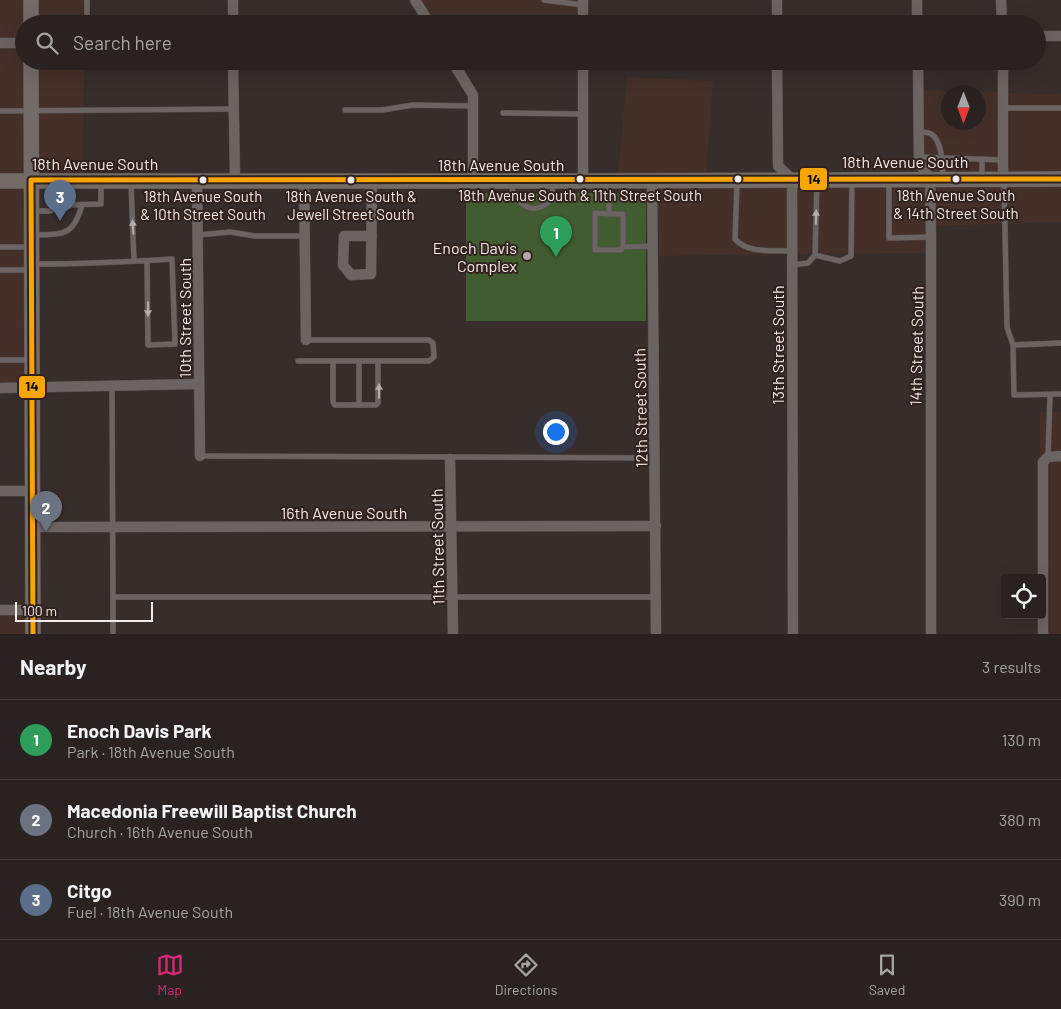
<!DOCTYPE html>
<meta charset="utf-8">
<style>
:root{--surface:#292221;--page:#312a2a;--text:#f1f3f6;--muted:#a5a4a5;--line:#453f3f;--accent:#db2777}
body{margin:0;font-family:Barlow,sans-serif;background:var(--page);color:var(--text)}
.controls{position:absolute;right:15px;bottom:15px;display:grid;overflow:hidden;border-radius:5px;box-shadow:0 5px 20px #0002}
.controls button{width:45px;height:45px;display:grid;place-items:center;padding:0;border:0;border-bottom:1px solid var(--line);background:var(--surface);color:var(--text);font:25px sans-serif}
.compass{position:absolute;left:941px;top:85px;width:45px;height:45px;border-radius:50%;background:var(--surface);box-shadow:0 5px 20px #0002;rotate:180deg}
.scale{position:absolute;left:15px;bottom:12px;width:138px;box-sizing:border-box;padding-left:5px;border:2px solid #f3e9e6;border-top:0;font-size:14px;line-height:18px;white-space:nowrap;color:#f3e9e6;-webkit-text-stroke:4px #31221d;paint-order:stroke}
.you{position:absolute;left:555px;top:431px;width:18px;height:18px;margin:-12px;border:4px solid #fff;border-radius:50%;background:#1a73e8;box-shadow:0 0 0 8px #1a73e833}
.badge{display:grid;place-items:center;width:32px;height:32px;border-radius:50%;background:var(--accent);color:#fff;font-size:16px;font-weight:700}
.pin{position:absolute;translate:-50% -41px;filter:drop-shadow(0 1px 2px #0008)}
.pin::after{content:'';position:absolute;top:26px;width:18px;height:15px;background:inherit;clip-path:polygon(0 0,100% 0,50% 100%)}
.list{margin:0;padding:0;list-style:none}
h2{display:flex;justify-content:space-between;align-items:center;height:65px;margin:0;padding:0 20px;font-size:21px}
h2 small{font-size:16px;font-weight:400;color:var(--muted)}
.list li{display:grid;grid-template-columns:32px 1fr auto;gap:15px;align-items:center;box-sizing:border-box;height:80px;padding:0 20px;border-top:1px solid var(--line)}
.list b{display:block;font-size:19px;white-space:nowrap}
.list p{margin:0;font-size:16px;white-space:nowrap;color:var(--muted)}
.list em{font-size:16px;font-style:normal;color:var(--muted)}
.icon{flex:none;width:28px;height:28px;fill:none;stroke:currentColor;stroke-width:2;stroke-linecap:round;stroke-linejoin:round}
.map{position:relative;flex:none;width:1061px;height:634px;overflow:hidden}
.search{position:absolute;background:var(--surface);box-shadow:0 5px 20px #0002;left:15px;right:15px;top:15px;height:55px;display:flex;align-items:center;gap:12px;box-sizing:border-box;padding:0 18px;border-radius:28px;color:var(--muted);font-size:19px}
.sheet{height:305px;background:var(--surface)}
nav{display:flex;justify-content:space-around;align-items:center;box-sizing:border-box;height:70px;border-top:1px solid var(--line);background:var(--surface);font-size:14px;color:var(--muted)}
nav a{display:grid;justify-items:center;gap:2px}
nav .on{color:var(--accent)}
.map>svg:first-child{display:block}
.built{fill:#443029;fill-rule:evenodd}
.green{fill:#425c32}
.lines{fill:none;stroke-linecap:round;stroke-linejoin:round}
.lane-casing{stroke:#554d4c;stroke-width:6}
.street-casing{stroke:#554d4c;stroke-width:11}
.secondary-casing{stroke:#554d4c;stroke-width:16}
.lane{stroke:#6b6462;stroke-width:5}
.street{stroke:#6b6462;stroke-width:10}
.secondary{stroke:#736c66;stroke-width:15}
.bus-1-casing{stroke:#31221d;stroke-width:9}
.bus-1{stroke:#f7a600;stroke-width:5}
.oneway{fill:#b6adab}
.bus-dot{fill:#f3e9e6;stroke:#31221d;stroke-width:2}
.poi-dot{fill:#b1a8a5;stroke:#31221d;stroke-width:2}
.labels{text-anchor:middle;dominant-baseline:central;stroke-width:4;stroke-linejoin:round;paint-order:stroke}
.bus-label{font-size:15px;fill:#f3e9e6;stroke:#31221d}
.street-label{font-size:16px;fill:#f3e9e6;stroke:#31221d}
.poi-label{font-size:16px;fill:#f3e9e6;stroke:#31221d;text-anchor:end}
.line-badge{stroke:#31221d;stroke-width:2}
.pale-badge-label{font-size:14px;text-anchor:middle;font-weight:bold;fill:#111}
</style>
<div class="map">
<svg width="1061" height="634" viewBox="0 0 1061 634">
<rect width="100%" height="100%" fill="#372e2c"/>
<g class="built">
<path d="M0,0h26l-2,38h-24z"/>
<rect x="35" y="0" width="50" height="24"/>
<path d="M421,0h157v22l-96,-1 -1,3h-45z"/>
<path d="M0,48h24l2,127h-26z"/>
<path d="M36,61h48l-1,114h-47z"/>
<path d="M627,77l86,4 -7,92 -88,2z"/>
<path d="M923,90l75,2 1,81h-67l-9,-12zM948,92h30v30h-30z"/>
<path d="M1008,93l53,1v79h-53z"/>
<path d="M787,184v70l-128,2 -2,-70z"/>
<path d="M797,184h128l1,69 -129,1z"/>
<path d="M934,184h127v38l-126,4z"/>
<path d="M0,186h26l1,197h-27z"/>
<path d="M1040,412h21v39h-13l-8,9z"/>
<path d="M1061,461v173h-13l-1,-167 4,-5z"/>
<rect x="0" y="615" width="28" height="19"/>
</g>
<rect class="green" x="466" y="193" width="180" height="128"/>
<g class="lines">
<defs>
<g id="lane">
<path d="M87,0v24"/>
<path d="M544,0l39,5"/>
<path d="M1003,108h58"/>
<path d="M345,110h37l31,-5 60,1"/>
<path d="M0,111l233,-2"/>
<path d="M503,113l80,1"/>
<path d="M919,132c4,0 9,0 12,2 12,7 11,32 12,44"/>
<path d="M919,157l84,3"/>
<path d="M982,159v19"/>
<path d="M889,181v57l42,-1"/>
<path d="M131,182l3,79"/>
<path d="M510,182c5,22 22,37 42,17l1,-17"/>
<path d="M609,182v32h14v33l30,-1"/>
<path d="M1004,182l3,145 6,18"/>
<path d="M65,183l1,22"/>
<path d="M737,183l-2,56c13,15 39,11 57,12"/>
<path d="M34,211h16l16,-6 35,-1v-21"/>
<path d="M609,214l-14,-1v37h26l2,-3"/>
<path d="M32,235c31,-1 41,2 50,-30"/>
<path d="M198,235l32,-3 25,4h49"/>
<path d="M0,247h31"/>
<path d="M815,255l25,6 11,-5 1,-74"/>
<path d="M35,264c45,0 91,-2 137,-5l3,85 -27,1 -1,-84"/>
<path d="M792,265l16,-2 7,-8 2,-73"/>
<path d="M0,270h31"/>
<path d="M1061,343l-48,2 1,50 47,-1"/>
<path d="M0,360h29"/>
<path d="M298,361h131l5,-4 -1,-14 -4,-3h-123"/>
<path d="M333,361v41l2,3h41l2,-2v-42"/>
<path d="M359,361v44"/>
<path d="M112,386l1,211h542"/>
<path d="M200,456l455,2"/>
<path d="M1048,457l2,-62"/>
<path d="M113,634v-37"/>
</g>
<g id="street">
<path d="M233,0v24"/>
<path d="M415,0l15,24"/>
<path d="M583,0v24"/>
<path d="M777,0v24"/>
<path d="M917,0v24"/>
<path d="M1001,0l1,24"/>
<path d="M1037,36h24"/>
<path d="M0,43h24"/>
<path d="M233,61l2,118"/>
<path d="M452,61l21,34v86"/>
<path d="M583,61v120"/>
<path d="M777,61l1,105 14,13 1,455"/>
<path d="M918,61l1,102 11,15 1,59v397"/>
<path d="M1003,61v118"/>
<path d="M197,180l3,276"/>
<path d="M304,180l2,160"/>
<path d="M652,181l4,453"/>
<path d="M372,236h-28l-1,29 8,10 20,-1 1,-93"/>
<path d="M0,388l199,-4"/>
<path d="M450,459l3,175"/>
<path d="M0,491h32"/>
<path d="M32,527l624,-1"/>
<path d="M0,610h33"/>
<path d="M1043,634v-172l5,-5 13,-1"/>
</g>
<g id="secondary">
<path d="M31,0v24"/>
<path d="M31,61l2,573"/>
<path d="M0,181h583l478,-2"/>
</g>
</defs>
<use href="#lane" class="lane-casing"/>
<use href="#street" class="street-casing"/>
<use href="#secondary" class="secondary-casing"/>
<use href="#lane" class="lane"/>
<use href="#street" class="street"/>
<use href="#secondary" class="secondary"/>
<defs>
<path id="bus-1" d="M33,634l-2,-454 1030,-1"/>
</defs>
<use href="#bus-1" class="bus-1-casing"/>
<use href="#bus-1" class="bus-1"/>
</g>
<defs><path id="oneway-solid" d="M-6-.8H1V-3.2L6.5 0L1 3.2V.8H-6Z" transform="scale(1.25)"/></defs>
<g class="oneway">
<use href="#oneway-solid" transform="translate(816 217) rotate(-89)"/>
<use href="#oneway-solid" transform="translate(133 227) rotate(-93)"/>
<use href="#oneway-solid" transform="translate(148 309) rotate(90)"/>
<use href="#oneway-solid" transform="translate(379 391) rotate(-90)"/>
</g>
<g class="bus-dot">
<circle cx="580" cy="179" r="4.5"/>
<circle cx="738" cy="179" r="4.5"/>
<circle cx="956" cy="179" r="4.5"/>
<circle cx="203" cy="180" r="4.5"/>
<circle cx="351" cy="180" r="4.5"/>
</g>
<circle class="poi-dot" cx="527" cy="256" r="5"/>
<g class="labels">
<g class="bus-label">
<text x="580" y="195">18th Avenue South &amp; 11th Street South</text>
<text x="956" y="195">18th Avenue South<tspan x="956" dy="18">&amp; 14th Street South</tspan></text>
<text x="203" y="196">18th Avenue South<tspan x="203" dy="18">&amp; 10th Street South</tspan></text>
<text x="351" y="196">18th Avenue South &amp;<tspan x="351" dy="18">Jewell Street South</tspan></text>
</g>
<g class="street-label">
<text x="905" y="161">18th Avenue South</text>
<text x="95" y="163">18th Avenue South</text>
<text x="501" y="164">18th Avenue South</text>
<text transform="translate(184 318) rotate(-90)">10th Street South</text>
<text transform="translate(777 345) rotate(-90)">13th Street South</text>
<text transform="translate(916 346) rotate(-89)">14th Street South</text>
<text transform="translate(640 408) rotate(-91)">12th Street South</text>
<text x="344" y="512">16th Avenue South</text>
<text transform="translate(437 547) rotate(-91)">11th Street South</text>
</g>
<g class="poi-label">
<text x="517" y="247">Enoch Davis<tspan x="517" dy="18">Complex</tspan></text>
</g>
</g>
<g class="line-badge">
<rect x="799" y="167" width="29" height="24" rx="5" fill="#f7a600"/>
<rect x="18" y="375" width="28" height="24" rx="5" fill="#f7a600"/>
</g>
<g class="pale-badge-label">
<text x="814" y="184">14</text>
<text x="32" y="391">14</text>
</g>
</svg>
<div class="controls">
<button><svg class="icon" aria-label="locate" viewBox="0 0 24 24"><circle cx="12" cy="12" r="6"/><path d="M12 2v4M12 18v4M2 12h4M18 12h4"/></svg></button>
</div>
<svg class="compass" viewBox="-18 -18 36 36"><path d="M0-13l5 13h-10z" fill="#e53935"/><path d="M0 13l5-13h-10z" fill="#a5a4a5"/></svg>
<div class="scale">100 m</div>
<div class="you"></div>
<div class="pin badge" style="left:556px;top:257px;background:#2e9e5b">1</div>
<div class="pin badge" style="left:46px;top:532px;background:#6b7280">2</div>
<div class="pin badge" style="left:60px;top:221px;background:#5c6f8a">3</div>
<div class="search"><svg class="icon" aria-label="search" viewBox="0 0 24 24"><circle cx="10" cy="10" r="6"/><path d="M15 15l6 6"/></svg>Search here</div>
</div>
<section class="sheet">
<h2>Nearby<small>3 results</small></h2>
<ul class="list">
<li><span class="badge" style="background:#2e9e5b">1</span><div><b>Enoch Davis Park</b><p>Park · 18th Avenue South</p></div><em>130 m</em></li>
<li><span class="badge" style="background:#6b7280">2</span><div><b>Macedonia Freewill Baptist Church</b><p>Church · 16th Avenue South</p></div><em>380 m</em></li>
<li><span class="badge" style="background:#5c6f8a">3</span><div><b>Citgo</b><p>Fuel · 18th Avenue South</p></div><em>390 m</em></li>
</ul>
</section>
<nav>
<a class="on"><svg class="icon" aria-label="map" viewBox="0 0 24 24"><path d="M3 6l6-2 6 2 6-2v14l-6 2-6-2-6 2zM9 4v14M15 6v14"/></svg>Map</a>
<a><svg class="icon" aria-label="directions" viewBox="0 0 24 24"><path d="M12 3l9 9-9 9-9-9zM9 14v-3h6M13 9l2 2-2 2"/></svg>Directions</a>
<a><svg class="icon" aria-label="saved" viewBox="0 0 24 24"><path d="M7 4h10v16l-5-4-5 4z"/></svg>Saved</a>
</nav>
